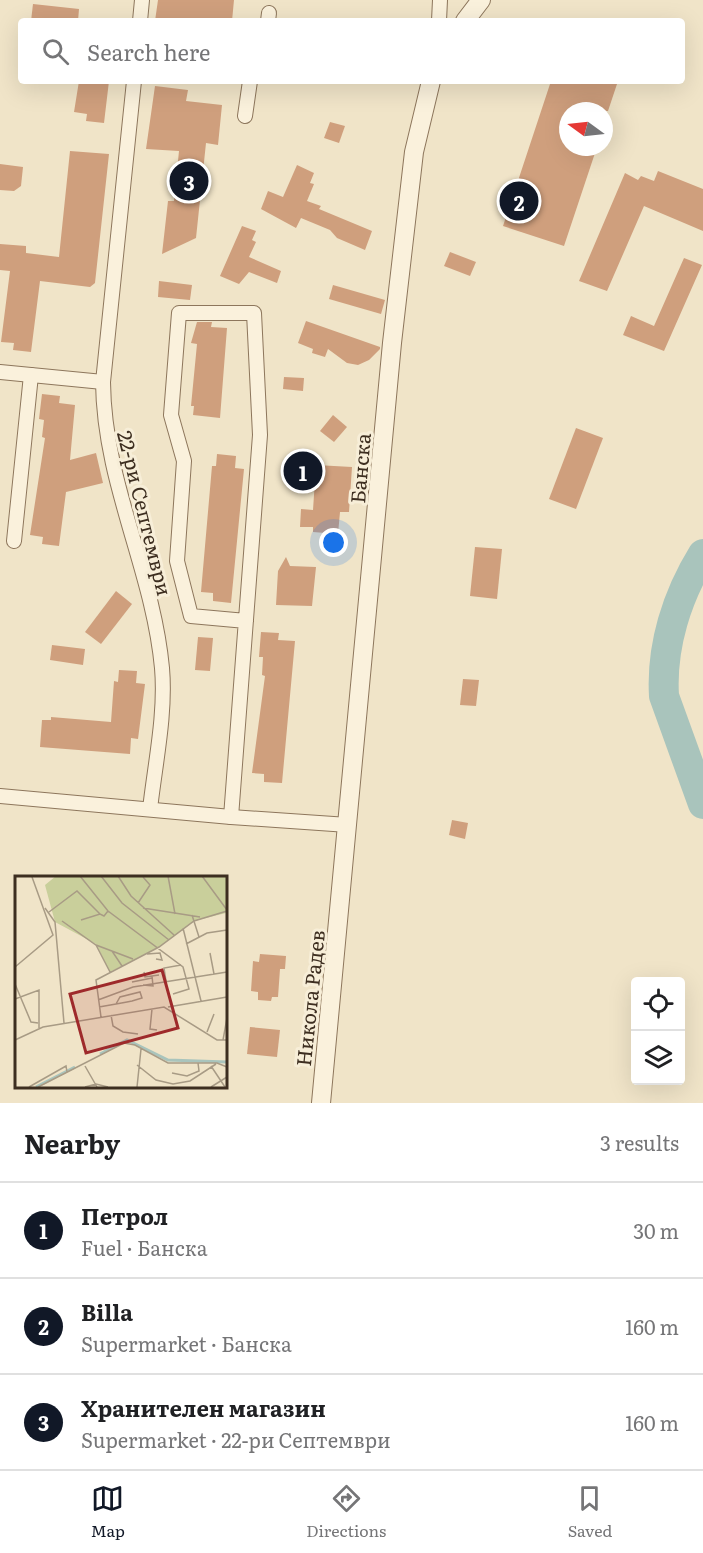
<!DOCTYPE html>
<meta charset="utf-8">
<style>
:root{--surface:#fff;--page:#f6f6f6;--text:#202124;--muted:#757577;--line:#e0e0e0;--accent:#111827}
body{margin:0;font-family:Literata,serif;background:var(--page);color:var(--text)}
.controls{position:absolute;right:18px;bottom:18px;display:grid;overflow:hidden;border-radius:6px;box-shadow:0 6px 24px #0002}
.controls button{width:54px;height:54px;display:grid;place-items:center;padding:0;border:0;border-bottom:2px solid var(--line);background:var(--surface);color:var(--text);font:30px sans-serif}
.compass{position:absolute;left:559px;top:102px;width:54px;height:54px;border-radius:50%;background:var(--surface);box-shadow:0 6px 24px #0002;rotate:285deg}
.you{position:absolute;left:334px;top:543px;width:21px;height:21px;margin:-15px;border:4px solid #fff;border-radius:50%;background:#1a73e8;box-shadow:0 0 0 9px #1a73e833}
.badge{display:grid;place-items:center;width:39px;height:39px;border-radius:50%;background:var(--accent);color:#fff;font-size:20px;font-weight:700}
.pin{position:absolute;translate:-50% -50%;border:3px solid #fff;box-shadow:0 2px 6px #0006}
.list{margin:0;padding:0;list-style:none}
h2{display:flex;justify-content:space-between;align-items:center;height:78px;margin:0;padding:0 24px;font-size:26px}
h2 small{font-size:20px;font-weight:400;color:var(--muted)}
.list li{display:grid;grid-template-columns:39px 1fr auto;gap:18px;align-items:center;box-sizing:border-box;height:96px;padding:0 24px;border-top:2px solid var(--line)}
.list b{display:block;font-size:22px;white-space:nowrap}
.list p{margin:0;font-size:20px;white-space:nowrap;color:var(--muted)}
.list em{font-size:20px;font-style:normal;color:var(--muted)}
.icon{flex:none;width:33px;height:33px;fill:none;stroke:currentColor;stroke-width:2;stroke-linecap:round;stroke-linejoin:round}
.map{position:relative;flex:none;width:703px;height:1103px;overflow:hidden}
.search{position:absolute;background:var(--surface);box-shadow:0 6px 24px #0002;left:18px;right:18px;top:18px;height:66px;display:flex;align-items:center;gap:15px;box-sizing:border-box;padding:0 21px;border-radius:6px;color:var(--muted);font-size:22px}
.sheet{height:366px;background:var(--surface)}
nav{display:flex;justify-content:space-around;align-items:center;box-sizing:border-box;height:84px;border-top:2px solid var(--line);background:var(--surface);font-size:16px;color:var(--muted)}
nav a{display:grid;justify-items:center;gap:3px}
nav .on{color:var(--accent)}
.map>svg:first-child{display:block}
.lines{fill:none;stroke-linecap:round;stroke-linejoin:round}
.river{stroke:#a9c4bc;stroke-width:30}
.building{fill:#cf9f7d}
.minor-casing{stroke:#8d765c;stroke-width:16}
.tertiary-casing{stroke:#8d765c;stroke-width:20}
.minor{stroke:#faf1dc;stroke-width:14}
.tertiary{stroke:#faf1dc;stroke-width:18}
.labels{text-anchor:middle;dominant-baseline:central;stroke-width:6;stroke-linejoin:round;paint-order:stroke}
.street-label{font-size:20px;fill:#3d2e20;stroke:#f7eed8}
.inset-river{fill:none;stroke:#a9c4bc;stroke-width:3}
.inset-road{fill:none;stroke:#a89b85;stroke-width:1.5}
.view{fill:#9e2a2b;fill-opacity:0.15;stroke:#9e2a2b;stroke-width:3}
.inset-edge{fill:none;stroke:#3d2e20;stroke-width:3}
</style>
<div class="map">
<svg width="703" height="1103" viewBox="0 0 703 1103">
<rect width="100%" height="100%" fill="#f0e4c8"/>
<g class="lines">
<path class="river" d="M703,554c-26,42 -42,92 -39,142l39,108"/>
</g>
<g class="building">
<path d="M158,0h76l-2,21h-77z"/>
<path d="M33,4l46,5 -1,12h-47z"/>
<path d="M79,81h30l-5,42 -18,-2 1,-7 -13,-2z"/>
<path d="M551,81h67l-10,30h-40v36h29l-33,99 -61,-20z"/>
<path d="M155,86l33,4 -2,11 36,4 -4,40 -12,-2 -10,95 -34,16 6,-53h6l5,-50 -33,-2z"/>
<path d="M330,122l15,4 -6,17 -15,-5z"/>
<path d="M70,151l39,3 -14,129 -5,4 -50,-6 -9,71 -18,-2 1,-7 -13,-1 9,-71 -10,-1v-26l26,2v7l33,4z"/>
<path d="M0,164l23,3 -2,19 -7,5 -14,-1z"/>
<path d="M297,165l17,8 -4,10 4,1 -7,17 14,5 -2,3 53,22 -7,19 -28,-12 -7,-8 -29,-12 -5,10 -35,-19 7,-18 15,6z"/>
<path d="M658,171l45,18v42l-59,-25 -37,85 -28,-10 46,-108 13,7 3,-4 13,5z"/>
<path d="M242,226l14,5 -4,9 4,2 -7,15 32,14 -4,12 -28,-11 -10,12 -19,-8z"/>
<path d="M450,252l26,10 -6,14 -26,-10z"/>
<path d="M684,258l18,7 -38,86 -41,-16 8,-19 23,10z"/>
<path d="M159,281l33,4 -2,15 -32,-3z"/>
<path d="M333,285l52,15 -4,14 -52,-15z"/>
<path d="M306,321l74,26v2l-11,11 -11,5 -11,-2 -19,-14 -3,8 -13,-4 1,-4 -15,-6z"/>
<path d="M197,322h15l-1,5 16,1 -7,90 -27,-3 1,-9h-3l6,-62 -6,-1z"/>
<path d="M284,377l20,1 -1,13 -20,-2z"/>
<path d="M42,394l18,2 -1,7 16,2 -5,55 26,-7 7,30 -37,9 -7,54 -17,-2 1,-7 -13,-2 15,-97 -3,-1 2,-17 -5,-1z"/>
<path d="M333,415l14,12 -13,15 -14,-11z"/>
<path d="M576,428l27,10 -27,71 -27,-10z"/>
<path d="M217,454l19,2 -1,12 9,1 -13,134 -18,-2v-8l-12,-1 11,-126h4z"/>
<path d="M316,465l36,2 -3,45h-9l-2,22 -25,-2v-5h-13l1,-18 12,1z"/>
<path d="M475,547l27,2 -5,50 -27,-3z"/>
<path d="M286,557l4,9 26,1 -4,39 -36,-1 2,-34z"/>
<path d="M116,591l16,13 -31,40 -16,-12z"/>
<path d="M261,632l18,1 -1,7 17,1 -13,142 -18,-1v-8l-12,-1 13,-97 -3,-1 1,-18h-4z"/>
<path d="M198,637l15,1 -3,33 -15,-1z"/>
<path d="M52,645l33,4 -2,16 -33,-5z"/>
<path d="M119,670l18,1 -1,12 9,1 -7,55 -7,-1 -1,16 -90,-7 2,-27h9v-3l60,5 3,-41 4,1z"/>
<path d="M463,679l16,1 -3,26 -16,-1z"/>
<path d="M452,820l16,3 -3,16 -16,-4z"/>
<path d="M260,954l26,2 -1,13h-5l-2,28h-6l-1,4 -13,-1v-8l-7,-1 2,-30 6,1z"/>
<path d="M250,1027l30,3 -3,27 -30,-3z"/>
</g>
<g class="lines">
<defs>
<g id="minor">
<path d="M140,21l2,-21"/>
<path d="M268,21l1,-8"/>
<path d="M439,21l1,-21"/>
<path d="M134,81l-31,301c1,102 50,188 59,286 4,46 -7,96 -12,141"/>
<path d="M245,116l5,-35"/>
<path d="M0,372l103,10"/>
<path d="M14,541l17,-166"/>
<path d="M0,796l231,21 117,8"/>
<path d="M231,817l29,-382 -6,-122h-75l-8,102 13,46 -7,100 14,55 55,5"/>
</g>
<g id="tertiary">
<path d="M465,21l16,-21"/>
<path d="M321,1103l71,-760 22,-191 17,-71"/>
</g>
</defs>
<use href="#minor" class="minor-casing"/>
<use href="#tertiary" class="tertiary-casing"/>
<use href="#minor" class="minor"/>
<use href="#tertiary" class="tertiary"/>
</g>
<g class="labels">
<g class="street-label">
<text transform="translate(359 468) rotate(-85)">Банска</text>
<text transform="translate(146 513) rotate(76)">22-ри Септември</text>
<text transform="translate(309 998) rotate(-84)">Никола Радев</text>
</g>
</g>
<g transform="translate(15 876)">
<rect width="212" height="212" fill="#f0e4c8"/>
<path d="M41,0h170v37l-32,8 -35,26 -49,25 -14,-28 -41,-22 -10,-37z" fill="#c9cf9b"/>
<path class="inset-river" d="M85,178l27,-14 41,20 59,2M21,211l39,-20"/>
<path class="inset-road" d="M65,0l28,35 75,56 6,22 -16,5M86,0l21,27 47,37M103,0l13,20 43,39M153,0l7,38M187,0l25,34M123,27l12,-18 -7,-8M30,32l10,14 9,101M128,32l57,9M34,36l28,-21 23,23M177,39l7,22M66,44l19,-6 4,2 4,-5M47,45l34,24 37,14M168,52l18,73M171,68l21,-11 20,-3M81,69l14,27M97,75l10,15M195,77l4,21M132,78l13,-1 2,7 -6,-1M0,91l38,-32 -21,-58M129,96l1,5 14,-2M151,105l-2,-13 17,-3M117,106l20,-4M0,108l16,38 7,1M128,109l10,1 -1,-10M0,123l24,-9v38M83,124l35,-13 94,-15M84,131l17,-3 11,-2 5,-1 10,-3 -2,-6 -20,5 -4,7M153,131l59,-10M137,133l-2,20 7,1M96,139l2,11 10,6 15,2M86,141l-5,-37 63,-33 35,-26 33,-10M192,156l7,-18M0,164l28,-13 121,-20 53,33h10M208,164l4,-22M122,189l19,15 17,4 17,-3 26,-17M70,190l12,21M196,190l14,21M157,197l15,3 12,-5 -1,-8M14,211l37,-21 1,6M23,211l86,-44 11,2 33,18h49l10,4M70,211l11,-3 12,3M122,211l4,-38M196,211l16,-10"/>
<path class="view" d="M147,94l16,58 -92,25 -16,-59z"/>
<rect width="212" height="212" class="inset-edge"/>
</g>
</svg>
<div class="controls">
<button><svg class="icon" aria-label="locate" viewBox="0 0 24 24"><circle cx="12" cy="12" r="6"/><path d="M12 2v4M12 18v4M2 12h4M18 12h4"/></svg></button>
<button><svg class="icon" aria-label="layers" viewBox="0 0 24 24"><path d="M12 4l9 5-9 5-9-5zM3 14l9 5 9-5"/></svg></button>
</div>
<svg class="compass" viewBox="-18 -18 36 36"><path d="M0-13l5 13h-10z" fill="#e53935"/><path d="M0 13l5-13h-10z" fill="#757577"/></svg>
<div class="you"></div>
<div class="pin badge" style="left:303px;top:471px">1</div>
<div class="pin badge" style="left:519px;top:201px">2</div>
<div class="pin badge" style="left:189px;top:181px">3</div>
<div class="search"><svg class="icon" aria-label="search" viewBox="0 0 24 24"><circle cx="10" cy="10" r="6"/><path d="M15 15l6 6"/></svg>Search here</div>
</div>
<section class="sheet">
<h2>Nearby<small>3 results</small></h2>
<ul class="list">
<li><span class="badge">1</span><div><b>Петрол</b><p>Fuel · Банска</p></div><em>30 m</em></li>
<li><span class="badge">2</span><div><b>Billa</b><p>Supermarket · Банска</p></div><em>160 m</em></li>
<li><span class="badge">3</span><div><b>Хранителен магазин</b><p>Supermarket · 22-ри Септември</p></div><em>160 m</em></li>
</ul>
</section>
<nav>
<a class="on"><svg class="icon" aria-label="map" viewBox="0 0 24 24"><path d="M3 6l6-2 6 2 6-2v14l-6 2-6-2-6 2zM9 4v14M15 6v14"/></svg>Map</a>
<a><svg class="icon" aria-label="directions" viewBox="0 0 24 24"><path d="M12 3l9 9-9 9-9-9zM9 14v-3h6M13 9l2 2-2 2"/></svg>Directions</a>
<a><svg class="icon" aria-label="saved" viewBox="0 0 24 24"><path d="M7 4h10v16l-5-4-5 4z"/></svg>Saved</a>
</nav>
